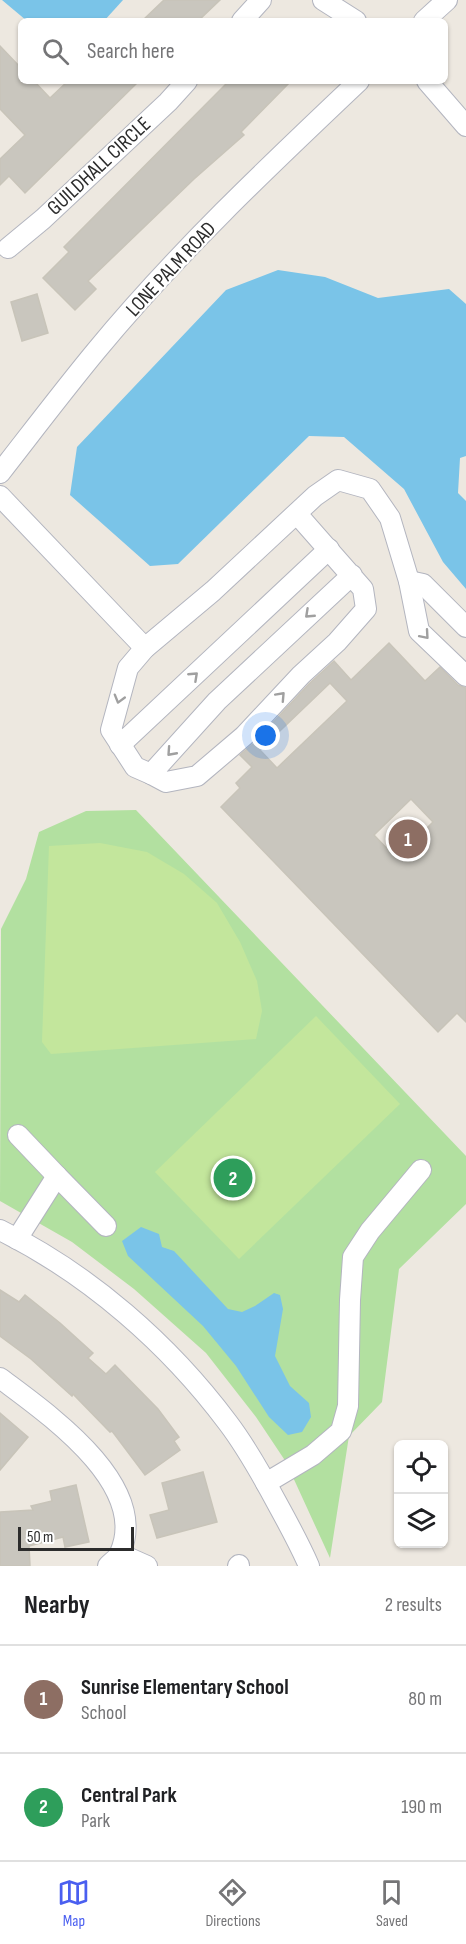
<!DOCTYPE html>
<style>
:root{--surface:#fff;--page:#f6f6f6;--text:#202124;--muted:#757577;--line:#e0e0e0;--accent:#4a5ff0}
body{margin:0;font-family:"Sofia Sans Condensed",sans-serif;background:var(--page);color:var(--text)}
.controls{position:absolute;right:18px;bottom:18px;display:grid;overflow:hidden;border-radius:9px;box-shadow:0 2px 4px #0004}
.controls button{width:54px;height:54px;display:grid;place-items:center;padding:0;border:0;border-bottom:2px solid var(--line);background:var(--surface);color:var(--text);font:30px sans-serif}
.scale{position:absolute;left:18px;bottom:15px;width:116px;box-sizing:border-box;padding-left:6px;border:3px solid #2c2c2c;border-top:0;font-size:16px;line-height:21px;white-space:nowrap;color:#2c2c2c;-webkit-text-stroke:4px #fff;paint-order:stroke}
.you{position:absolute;left:266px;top:736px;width:21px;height:21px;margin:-15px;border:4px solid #fff;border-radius:50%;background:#1a73e8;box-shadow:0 0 0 9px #1a73e833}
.badge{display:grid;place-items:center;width:39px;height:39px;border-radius:50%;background:var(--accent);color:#fff;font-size:20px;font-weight:700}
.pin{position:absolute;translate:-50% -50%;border:3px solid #fff;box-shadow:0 2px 6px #0006}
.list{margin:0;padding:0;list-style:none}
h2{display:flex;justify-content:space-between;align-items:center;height:78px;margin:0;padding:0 24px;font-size:26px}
h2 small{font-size:20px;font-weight:400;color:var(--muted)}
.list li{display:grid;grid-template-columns:39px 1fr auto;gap:18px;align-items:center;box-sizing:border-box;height:108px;padding:0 24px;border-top:2px solid var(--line)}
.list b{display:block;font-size:22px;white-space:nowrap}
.list p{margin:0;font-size:20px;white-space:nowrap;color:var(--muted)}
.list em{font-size:20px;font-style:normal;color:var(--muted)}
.icon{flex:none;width:33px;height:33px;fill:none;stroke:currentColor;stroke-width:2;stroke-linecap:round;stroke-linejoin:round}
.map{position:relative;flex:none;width:466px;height:1566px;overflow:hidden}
.search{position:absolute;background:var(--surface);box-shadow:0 2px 4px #0004;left:18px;right:18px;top:18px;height:66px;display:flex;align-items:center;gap:15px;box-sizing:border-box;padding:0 21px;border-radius:9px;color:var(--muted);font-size:22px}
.sheet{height:294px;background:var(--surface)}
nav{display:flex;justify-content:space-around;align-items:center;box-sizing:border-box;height:84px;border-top:2px solid var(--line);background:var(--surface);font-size:16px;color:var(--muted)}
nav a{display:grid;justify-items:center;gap:3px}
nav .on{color:var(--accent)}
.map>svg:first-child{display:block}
.green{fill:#b2e0a0}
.pitch{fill:#c3e69c}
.water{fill:#7ac4e8}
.building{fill:#c9c6be;stroke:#c8c4b9;stroke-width:1.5;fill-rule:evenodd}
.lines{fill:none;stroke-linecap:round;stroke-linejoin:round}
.minor-casing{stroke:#b3b5bf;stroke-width:22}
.minor{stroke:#fff;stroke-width:20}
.oneway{stroke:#a0a0a0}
.labels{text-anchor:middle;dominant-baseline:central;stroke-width:4.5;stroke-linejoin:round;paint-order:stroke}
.street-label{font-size:21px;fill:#2c2c2c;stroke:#fff}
</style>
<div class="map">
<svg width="466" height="1566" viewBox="0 0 466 1566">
<rect width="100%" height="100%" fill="#ede8e0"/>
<path class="green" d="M136,810l330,346v48l-67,65 -17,133 -33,34 -19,122 -44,-96 -30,-45 -50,-64 -72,-64 -62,-47 -72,-41 1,-272 25,-50 13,-47 47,-21z"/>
<g class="pitch">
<path d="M100,843l47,9 37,22 33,29 23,39 17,39 5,30 -6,28 -205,15 -9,-12 7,-196z"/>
<path d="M316,1016l84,88 -161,155 -84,-87z"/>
</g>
<g class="water">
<path d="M2,0h121l-19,21h-77z"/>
<path d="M278,270l47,7 53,21 71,-9 17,15v152l-6,2 -2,35 8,8v88l-23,-27 -39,-73 -60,-52 -35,-1 -131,128 -28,2 -80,-71 7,-48 149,-157z"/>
<path d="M141,1227l18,7 3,13 12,4 54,58 14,3 13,-6 19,-13 6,2 3,14 -8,47 15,30 19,17 2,14 -9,15 -14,3 -19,-18 -33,-51 -33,-40 -75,-70 -6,-15z"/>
</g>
<g class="building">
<path d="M164,0h56l-22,21h-56z"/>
<path d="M0,46l21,22v13h13l16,17 18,-17h71l-114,112 -16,-17 -9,9v-26l25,-24 -25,-26z"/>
<path d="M229,81h62l-50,51 3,3 -50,44 -106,102 8,8 -21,21 -32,-32 26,-26 -5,-5z"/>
<path d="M37,294l11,39 -26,8 -11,-39z"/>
<path d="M389,643l36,38 15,-14 18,18 8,3v334l-9,-9 -19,19 -217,-225 19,-19 -4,-5 16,-16 -12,-12 13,-11 56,-60 25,-23 17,19zM330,683l17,18 -70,67 -17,-18zM411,799l22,23 -37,36 -22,-23z"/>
<path d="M0,1290l19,12 6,-7 35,28 33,30 -5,5 18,16 9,-9 43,44 21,28 -5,4 6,9 -35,25 -33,-44 -2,1 -37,-38 -1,2 -41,-37 -31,-23z"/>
<path d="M0,1413l28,24 -28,33z"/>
<path d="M203,1472l14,50 -60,16 -7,-23 19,-5 -7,-27z"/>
<path d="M76,1485l13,57 -24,5 -2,-10 -34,9 1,20h-30v-54l33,-2 -2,-4 21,-5 -2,-10z"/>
</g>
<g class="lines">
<defs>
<g id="minor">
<path d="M323,0l33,21"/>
<path d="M242,21l19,-21"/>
<path d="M424,21l23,-21"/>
<path d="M427,81l39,45"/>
<path d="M8,248l35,-29 125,-117 19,-21"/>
<path d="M0,473c32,-41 63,-82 96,-122 80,-97 172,-184 263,-270"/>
<path d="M0,496l145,152"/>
<path d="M297,514l66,75 3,20 -29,33 -36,33 -57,61 -47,40 -31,6 -15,-8 66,-73 135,-126"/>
<path d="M409,581l14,3 43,43"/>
<path d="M120,745l209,-196"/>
<path d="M151,774l-16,-7 -24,-37 17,-62 17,-20 68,-57 102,-95 23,-16 32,9 20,29 19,63 10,50 47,45"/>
<path d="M18,1135l39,41"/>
<path d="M0,1230c89,44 169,114 228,193 19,25 35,54 50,82 11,20 22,40 31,61"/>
<path d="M17,1239l40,-63 49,50"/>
<path d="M0,1378c45,34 151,106 120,175 -2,5 -8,9 -12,13"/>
<path d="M266,1483l47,-28 28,-24 7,-25 2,-106 3,-43 17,-26 51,-61"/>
<path d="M120,1554l27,12"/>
<path d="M238,1566l1,-1"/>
</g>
</defs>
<use href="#minor" class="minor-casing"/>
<use href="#minor" class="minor"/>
</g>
<defs><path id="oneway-chevron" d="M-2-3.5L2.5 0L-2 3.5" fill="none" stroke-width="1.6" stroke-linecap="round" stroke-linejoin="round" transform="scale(1.5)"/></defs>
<g class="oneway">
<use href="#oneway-chevron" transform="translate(309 614) rotate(137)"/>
<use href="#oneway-chevron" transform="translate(425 635) rotate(49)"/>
<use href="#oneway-chevron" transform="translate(194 676) rotate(-43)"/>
<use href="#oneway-chevron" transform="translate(281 696) rotate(-47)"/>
<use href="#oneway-chevron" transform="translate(119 699) rotate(106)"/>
<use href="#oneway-chevron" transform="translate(171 752) rotate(132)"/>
</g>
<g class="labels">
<g class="street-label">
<text transform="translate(99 166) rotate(-43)">GUILDHALL CIRCLE</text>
<text transform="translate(171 269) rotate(-47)">LONE PALM ROAD</text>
</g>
</g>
</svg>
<div class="controls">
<button><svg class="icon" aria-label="locate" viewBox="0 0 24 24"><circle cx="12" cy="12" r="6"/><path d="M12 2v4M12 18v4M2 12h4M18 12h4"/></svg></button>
<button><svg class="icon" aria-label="layers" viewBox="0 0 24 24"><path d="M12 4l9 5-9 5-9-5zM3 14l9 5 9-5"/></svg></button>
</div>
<div class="scale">50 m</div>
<div class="you"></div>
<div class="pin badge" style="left:408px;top:839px;background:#8d6e63">1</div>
<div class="pin badge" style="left:233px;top:1178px;background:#2e9e5b">2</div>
<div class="search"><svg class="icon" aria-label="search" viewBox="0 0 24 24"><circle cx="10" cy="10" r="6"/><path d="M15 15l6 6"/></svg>Search here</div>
</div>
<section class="sheet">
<h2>Nearby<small>2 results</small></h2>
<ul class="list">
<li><span class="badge" style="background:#8d6e63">1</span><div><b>Sunrise Elementary School</b><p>School</p></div><em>80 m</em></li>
<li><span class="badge" style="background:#2e9e5b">2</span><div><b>Central Park</b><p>Park</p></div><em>190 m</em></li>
</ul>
</section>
<nav>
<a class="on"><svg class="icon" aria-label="map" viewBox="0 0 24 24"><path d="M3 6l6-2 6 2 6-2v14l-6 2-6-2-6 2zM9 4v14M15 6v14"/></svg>Map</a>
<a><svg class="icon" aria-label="directions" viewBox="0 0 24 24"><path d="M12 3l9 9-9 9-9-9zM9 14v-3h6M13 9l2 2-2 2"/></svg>Directions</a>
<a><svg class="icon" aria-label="saved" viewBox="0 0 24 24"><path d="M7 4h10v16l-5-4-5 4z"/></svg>Saved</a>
</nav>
